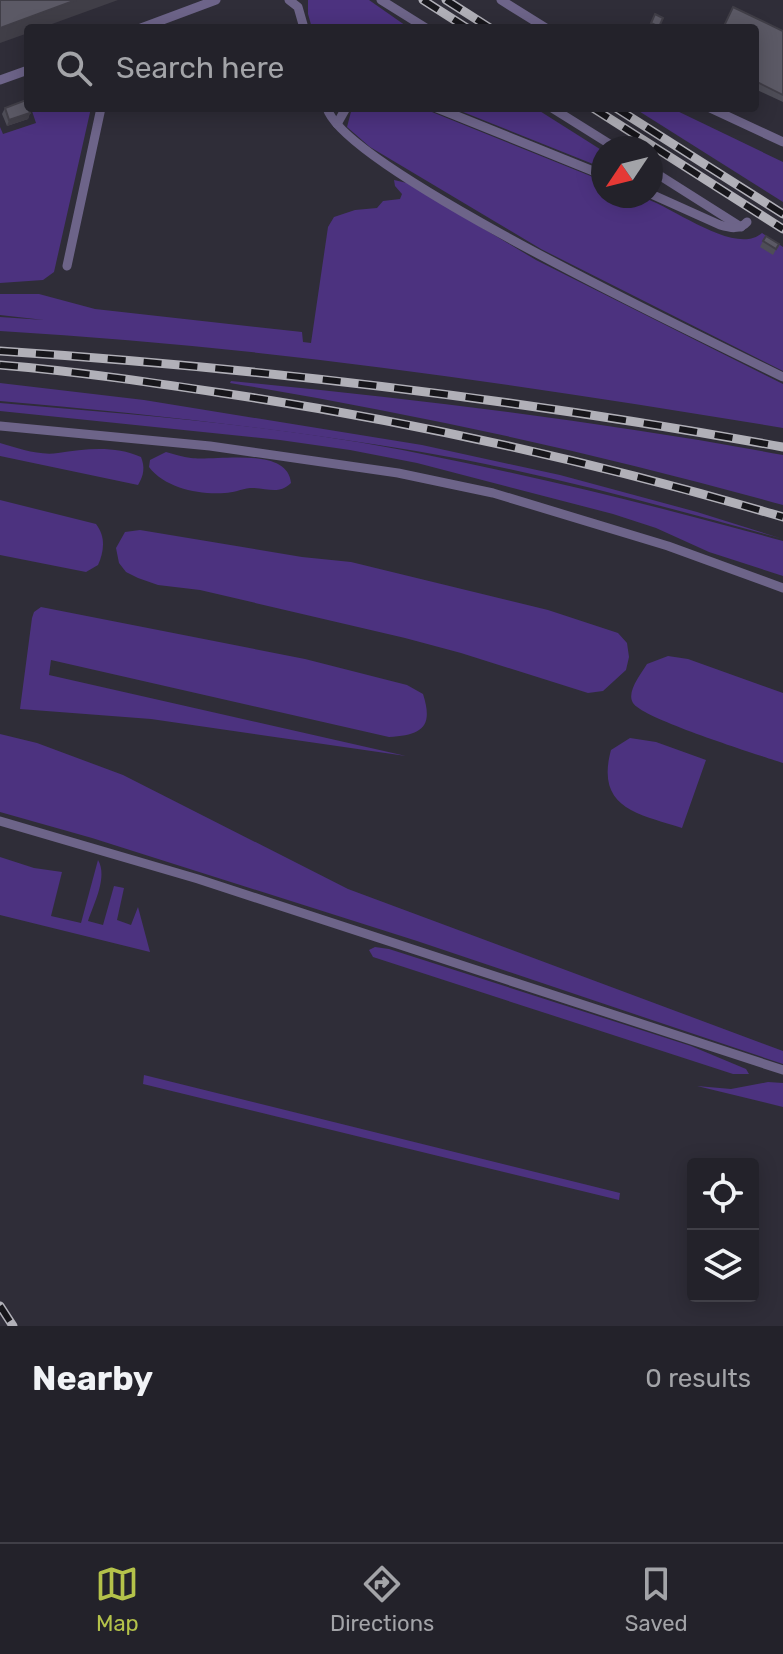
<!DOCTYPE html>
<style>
:root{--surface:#23222a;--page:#2b2a32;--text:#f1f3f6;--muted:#a3a4a8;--line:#403f47;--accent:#b4c24a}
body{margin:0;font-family:Rubik,sans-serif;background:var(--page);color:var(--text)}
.controls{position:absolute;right:24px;bottom:24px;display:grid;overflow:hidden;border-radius:8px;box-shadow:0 4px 20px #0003}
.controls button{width:72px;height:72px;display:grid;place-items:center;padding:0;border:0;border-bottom:2px solid var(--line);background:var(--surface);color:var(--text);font:40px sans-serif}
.compass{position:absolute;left:591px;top:136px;width:72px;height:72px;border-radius:50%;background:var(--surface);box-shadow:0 4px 20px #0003;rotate:235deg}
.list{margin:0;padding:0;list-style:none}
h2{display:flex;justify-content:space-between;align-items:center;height:104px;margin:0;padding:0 32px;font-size:34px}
h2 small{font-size:26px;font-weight:400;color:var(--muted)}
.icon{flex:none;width:44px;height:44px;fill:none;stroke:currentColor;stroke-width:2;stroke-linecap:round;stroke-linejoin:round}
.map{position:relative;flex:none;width:783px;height:1326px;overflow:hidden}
.search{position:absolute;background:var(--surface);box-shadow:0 4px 20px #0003;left:24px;right:24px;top:24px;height:88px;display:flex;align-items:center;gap:20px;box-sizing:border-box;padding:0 28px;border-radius:8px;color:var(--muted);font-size:30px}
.sheet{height:216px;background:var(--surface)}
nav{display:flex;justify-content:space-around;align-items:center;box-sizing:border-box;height:112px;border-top:2px solid var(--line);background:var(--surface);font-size:22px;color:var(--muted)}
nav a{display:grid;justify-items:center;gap:4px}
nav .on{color:var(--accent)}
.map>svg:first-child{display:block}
.green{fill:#4c327f}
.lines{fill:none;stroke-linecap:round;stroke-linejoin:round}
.lane{stroke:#6d6489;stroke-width:9}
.rail-casing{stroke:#b1b0b8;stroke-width:9}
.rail{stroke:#17161b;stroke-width:6;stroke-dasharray:18;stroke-linecap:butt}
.wall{fill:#4e4d57}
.shaded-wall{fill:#403e47}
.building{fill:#5b5965;stroke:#403e47;stroke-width:2}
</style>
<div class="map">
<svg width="783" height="1326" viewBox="0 0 783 1326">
<rect width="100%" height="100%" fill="#2f2d38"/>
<g class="green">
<path d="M308,0h61l40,28h-97l-4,-14z"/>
<path d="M31,108h60l-37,164 -11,8 -43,3v-156l3,7 33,-11z"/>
<path d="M352,108h70l181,73v15c12,0 27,-2 38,1 30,8 94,60 121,36l21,14v124l-242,-122 -171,-102 -23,-20z"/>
<path d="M453,108h82l68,43v17z"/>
<path d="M634,108h37l112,54v40z"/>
<path d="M394,180l13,3 129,77 247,124v44c-259,-43 -521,-82 -783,-97v-14l44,3 -44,-5v-21h39l56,15 207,23 1,10 8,1 17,-116 6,-10 21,-7 22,-2 6,-7 17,-2 2,-5 -7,-8z"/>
<path d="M231,381c185,18 369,40 552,74v50c-182,-51 -366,-91 -553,-122z"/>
<path d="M0,383l144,17 278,45 138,30 137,37 86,27c-121,-33 -243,-67 -367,-88 -138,-23 -277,-38 -416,-50z"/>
<path d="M0,403c141,12 284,23 422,51 122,24 242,54 361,87v35l-74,-24 -53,-24 -43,-14 -196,-51 -67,-13 -70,-10 -280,-29z"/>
<path d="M0,443c18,5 39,13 58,10 27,-4 56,-8 83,4 4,10 3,18 -3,28l-138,-29z"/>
<path d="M166,452c8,2 17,5 25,6 25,3 97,-12 100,25 -14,13 -24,4 -41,5 -9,1 -17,5 -25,5 -26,2 -60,-5 -76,-26l1,-7z"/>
<path d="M0,500l96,24c10,13 8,27 2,41l-12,7 -86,-17z"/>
<path d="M140,530l162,27 49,5 197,48 70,23 9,10 2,14 -3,13 -23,21 -15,2 -127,-40 -56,-15 -205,-48 -42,-5 -20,-7 -12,-6 -7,-9 -3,-15 9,-16z"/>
<path d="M41,607l264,52 102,26 16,9c11,34 -2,41 -34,43l-338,-77 -2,15 357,81 -255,-37 -131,-10 12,-91 2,-6z"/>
<path d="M668,656l20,3 95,34v70c-24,-8 -140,-44 -150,-60 -7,-11 8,-29 14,-39z"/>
<path d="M0,734l37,9 86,32 225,114 435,162v13l-366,-123 -325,-103 -92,-26z"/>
<path d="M630,738l26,4 50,18 -24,68c-43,-14 -87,-19 -71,-78z"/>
<path d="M0,857l34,11 28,4 -11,44 30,7 17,-63c10,17 -4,43 -10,61l15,4 11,-39 10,2 -7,32 14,5 7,-18 12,45 -150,-37z"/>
<path d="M375,947l14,2 302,97 55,23 3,5h-16l-360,-117 -4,-7z"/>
<path d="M144,1075l476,118 -1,7 -476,-116z"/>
<path d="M768,1082l15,1v24l-86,-21 34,3z"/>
</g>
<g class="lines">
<g class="lane">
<path d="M289,0l9,7 6,21"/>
<path d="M381,0l45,28"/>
<path d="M501,0l45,28"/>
<path d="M141,28l75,-28"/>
<path d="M0,80l28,-10"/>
<path d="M327,108c17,61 384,233 456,269"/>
<path d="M437,108l166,67"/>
<path d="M552,108l64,40"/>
<path d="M710,108l73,34"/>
<path d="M337,124l9,-16"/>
<path d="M651,170l90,57"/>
<path d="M651,194l69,31c10,3 20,5 27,-3"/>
<path d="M67,266l34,-158"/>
<path d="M0,426l210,20 188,27 95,20 175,53 115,42"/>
<path d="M0,821l198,58 585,191"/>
</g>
<defs>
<g id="rail">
<path d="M423,0l44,28"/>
<path d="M446,0l44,28"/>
<path d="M593,108l190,121"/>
<path d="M616,108l167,106"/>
<path d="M0,351c262,17 524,49 783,96"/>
<path d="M0,365c74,6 148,17 222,28 190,28 377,70 561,124"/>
<path d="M0,1306l13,20"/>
</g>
</defs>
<use href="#rail" class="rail-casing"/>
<use href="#rail" class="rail"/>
</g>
<g class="wall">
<path d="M755,28l28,3v71l-28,-13z"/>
<path d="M5,108l25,5 -2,6 -21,7 -5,-12z"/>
<path d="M763,241l16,3 -6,11 -13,-8z"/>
</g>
<g class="shaded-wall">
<path d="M76,0h42l-77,28h-13v5l-28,10v-15z"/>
<path d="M30,113l-2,6 -21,7 2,-6z"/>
</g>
<g class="building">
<path d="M0,0h76l-76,28z"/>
<path d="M733,7l50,24v64l-28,-14v-53h-32z"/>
<path d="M655,14l8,4 -4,9 -8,-4z"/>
<path d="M26,100l4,13 -21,7 -4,-12z"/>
<path d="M766,236l13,8 -3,5 -13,-8z"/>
</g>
</svg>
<div class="controls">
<button><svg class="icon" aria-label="locate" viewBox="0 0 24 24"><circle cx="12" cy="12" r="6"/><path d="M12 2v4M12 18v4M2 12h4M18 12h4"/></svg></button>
<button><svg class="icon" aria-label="layers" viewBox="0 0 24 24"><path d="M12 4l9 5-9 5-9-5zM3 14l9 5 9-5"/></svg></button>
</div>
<svg class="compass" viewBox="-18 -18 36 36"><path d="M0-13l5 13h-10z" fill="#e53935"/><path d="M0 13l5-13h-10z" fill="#a3a4a8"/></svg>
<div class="search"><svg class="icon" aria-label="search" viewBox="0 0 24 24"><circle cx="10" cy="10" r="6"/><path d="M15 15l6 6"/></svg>Search here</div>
</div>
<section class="sheet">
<h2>Nearby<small>0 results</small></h2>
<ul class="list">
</ul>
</section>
<nav>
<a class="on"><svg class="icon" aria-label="map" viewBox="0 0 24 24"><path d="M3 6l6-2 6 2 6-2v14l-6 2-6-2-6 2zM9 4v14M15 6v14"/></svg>Map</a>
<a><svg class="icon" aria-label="directions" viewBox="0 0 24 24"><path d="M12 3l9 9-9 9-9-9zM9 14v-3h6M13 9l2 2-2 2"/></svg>Directions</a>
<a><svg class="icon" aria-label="saved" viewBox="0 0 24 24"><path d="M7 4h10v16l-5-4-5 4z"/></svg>Saved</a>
</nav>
